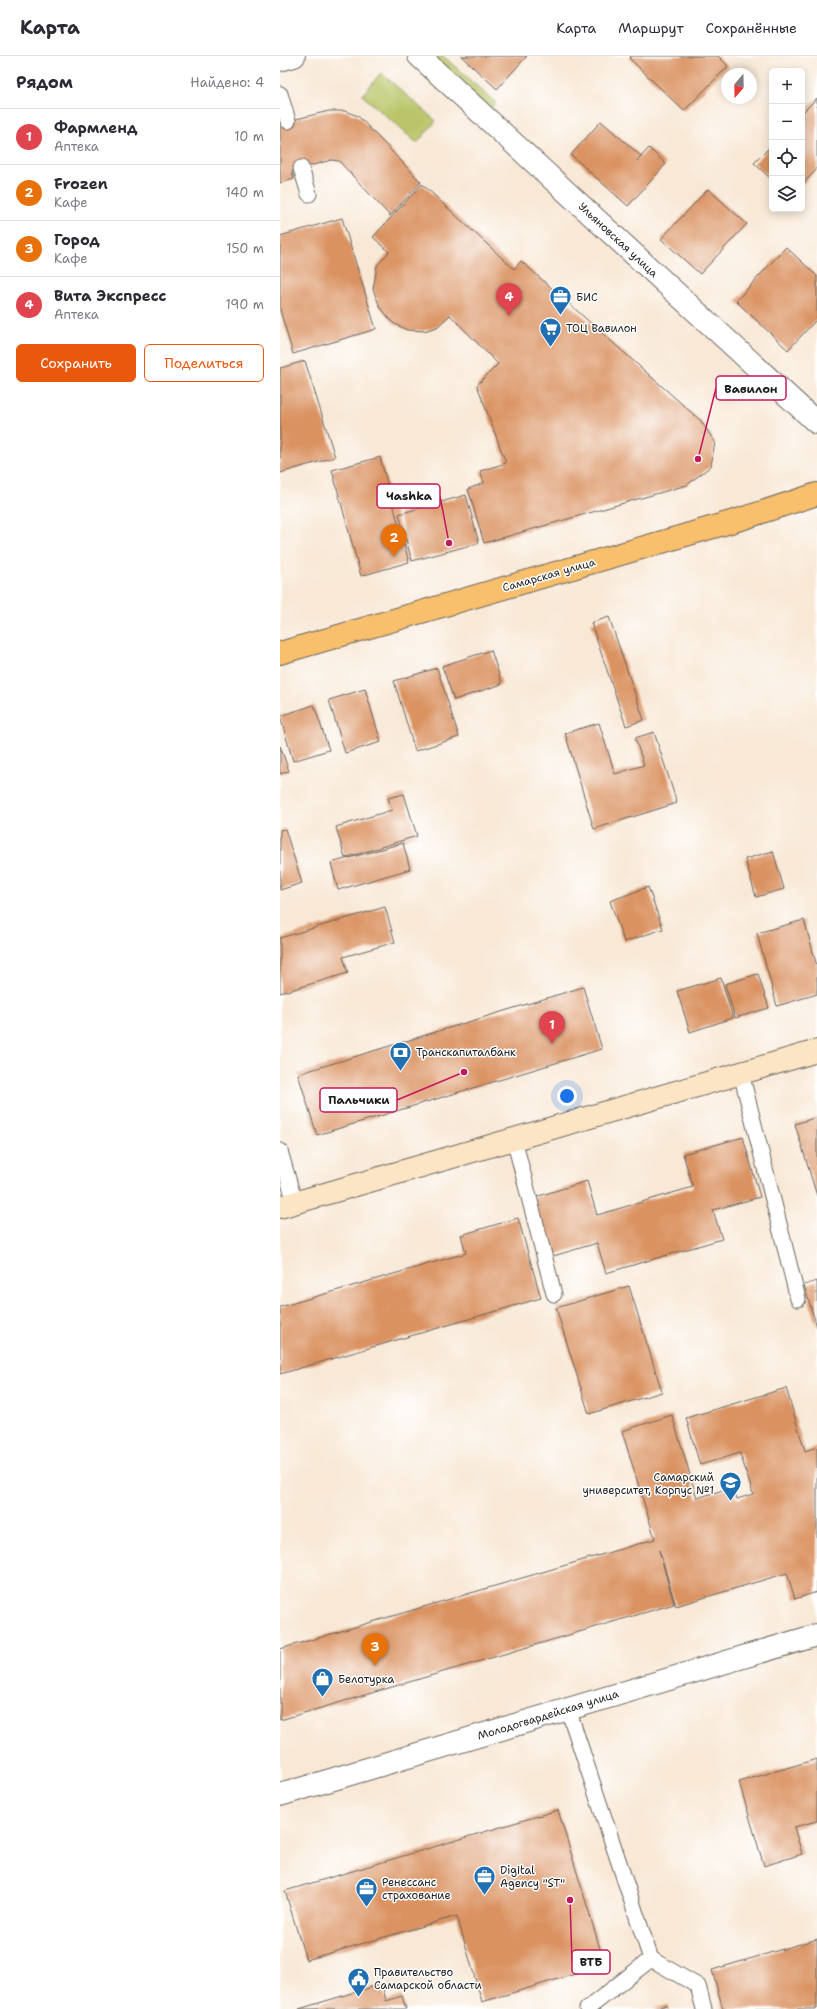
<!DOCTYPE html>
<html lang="ru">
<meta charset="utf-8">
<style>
:root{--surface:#fff;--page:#f2f2f3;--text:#2b2b33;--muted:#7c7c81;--line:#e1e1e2;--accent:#ea580c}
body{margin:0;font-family:"Shantell Sans",sans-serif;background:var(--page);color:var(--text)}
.controls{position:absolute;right:12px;top:12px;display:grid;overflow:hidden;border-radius:6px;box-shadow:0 2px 10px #0003}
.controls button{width:36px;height:36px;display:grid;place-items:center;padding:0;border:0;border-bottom:1px solid var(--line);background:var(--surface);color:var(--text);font:20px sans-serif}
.compass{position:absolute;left:441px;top:12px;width:36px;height:36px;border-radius:50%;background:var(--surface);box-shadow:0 2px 10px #0003;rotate:200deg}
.you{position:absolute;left:287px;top:1040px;width:14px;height:14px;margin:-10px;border:3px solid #fff;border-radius:50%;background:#1a73e8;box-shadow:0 0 0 6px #1a73e833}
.badge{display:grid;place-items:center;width:26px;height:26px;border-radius:50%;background:var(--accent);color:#fff;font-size:13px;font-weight:700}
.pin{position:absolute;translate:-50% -33px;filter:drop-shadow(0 1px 2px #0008)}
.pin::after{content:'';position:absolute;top:21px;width:14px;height:12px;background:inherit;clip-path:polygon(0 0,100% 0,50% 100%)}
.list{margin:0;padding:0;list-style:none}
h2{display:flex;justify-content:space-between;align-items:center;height:52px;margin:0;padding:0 16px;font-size:17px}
h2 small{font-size:13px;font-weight:400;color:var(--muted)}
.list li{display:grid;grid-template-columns:26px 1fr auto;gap:12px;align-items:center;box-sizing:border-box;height:56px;padding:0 16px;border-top:1px solid var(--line)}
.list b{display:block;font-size:15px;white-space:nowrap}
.list p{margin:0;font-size:13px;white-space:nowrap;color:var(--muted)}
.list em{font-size:13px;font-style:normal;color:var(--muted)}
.actions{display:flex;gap:8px;padding:12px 16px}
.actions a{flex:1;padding:9px 0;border:1px solid var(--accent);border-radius:6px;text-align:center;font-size:14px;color:var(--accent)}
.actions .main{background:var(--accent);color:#fff}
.icon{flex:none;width:22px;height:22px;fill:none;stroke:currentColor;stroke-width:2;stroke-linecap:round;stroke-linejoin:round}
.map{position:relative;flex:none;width:537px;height:1953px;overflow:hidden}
header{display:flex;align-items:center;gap:24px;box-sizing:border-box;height:56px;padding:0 20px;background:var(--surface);border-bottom:1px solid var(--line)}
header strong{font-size:19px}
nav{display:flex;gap:22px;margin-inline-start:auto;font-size:14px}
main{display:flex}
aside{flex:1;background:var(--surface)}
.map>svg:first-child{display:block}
.green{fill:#b9c567;stroke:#6a7042}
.building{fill:#da9261}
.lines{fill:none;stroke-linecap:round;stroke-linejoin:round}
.lane-casing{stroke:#69635d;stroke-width:17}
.street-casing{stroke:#69635d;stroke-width:24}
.secondary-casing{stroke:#69635d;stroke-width:24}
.primary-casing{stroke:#69635d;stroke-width:24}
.lane{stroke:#fff;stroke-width:15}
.street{stroke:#fff;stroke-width:22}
.secondary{stroke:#fce5c4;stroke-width:22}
.primary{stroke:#f8bf6c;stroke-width:22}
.labels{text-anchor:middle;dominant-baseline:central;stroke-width:3;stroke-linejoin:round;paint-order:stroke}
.street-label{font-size:11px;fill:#1c1c1c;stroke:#fff}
.poi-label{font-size:11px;fill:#1c1c1c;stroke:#fff;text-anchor:start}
.leader{fill:none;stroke:#c2185b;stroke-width:1.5}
.callout-dot{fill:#c2185b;stroke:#fff;stroke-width:1.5}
.callout{fill:#fff;stroke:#c2185b;stroke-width:1.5}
.callout-label{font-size:12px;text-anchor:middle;font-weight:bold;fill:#1c1c1c}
</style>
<header>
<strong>Карта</strong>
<nav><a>Карта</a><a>Маршрут</a><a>Сохранённые</a></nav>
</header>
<main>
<aside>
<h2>Рядом<small>Найдено: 4</small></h2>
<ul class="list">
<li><span class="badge" style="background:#e0444e">1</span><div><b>Фармленд</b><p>Аптека</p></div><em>10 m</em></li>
<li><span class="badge" style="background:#e8710a">2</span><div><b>Frozen</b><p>Кафе</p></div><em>140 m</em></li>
<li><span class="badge" style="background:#e8710a">3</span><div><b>Город</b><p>Кафе</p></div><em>150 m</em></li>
<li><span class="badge" style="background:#e0444e">4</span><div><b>Вита Экспресс</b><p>Аптека</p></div><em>190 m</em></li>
</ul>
<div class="actions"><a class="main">Сохранить</a><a>Поделиться</a></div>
</aside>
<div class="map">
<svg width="537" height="1953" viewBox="0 0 537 1953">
<rect width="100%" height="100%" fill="#fff"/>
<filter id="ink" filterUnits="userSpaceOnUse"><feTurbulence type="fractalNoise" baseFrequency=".025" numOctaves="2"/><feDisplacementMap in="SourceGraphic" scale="8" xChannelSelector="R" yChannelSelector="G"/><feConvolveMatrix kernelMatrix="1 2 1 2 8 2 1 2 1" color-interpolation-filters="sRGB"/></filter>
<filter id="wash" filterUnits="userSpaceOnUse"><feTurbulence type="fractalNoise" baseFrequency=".012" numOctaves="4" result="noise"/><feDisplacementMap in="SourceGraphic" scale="16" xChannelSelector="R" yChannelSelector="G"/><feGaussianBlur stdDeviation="0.9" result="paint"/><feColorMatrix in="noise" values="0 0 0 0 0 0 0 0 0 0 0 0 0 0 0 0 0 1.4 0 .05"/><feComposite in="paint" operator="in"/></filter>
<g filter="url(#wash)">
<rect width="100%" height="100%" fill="#f8e8d5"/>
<g class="green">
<path d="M158,0h5l53,47 -13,14 -55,-50z"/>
<path d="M101,17l55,48 -19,22 -55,-48z"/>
</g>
<g id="blocks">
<g class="building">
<path d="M181,0h66l-30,33z"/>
<path d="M351,0h87l10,10 -44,45 -55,-53z"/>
<path d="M537,42v71l-15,16v-72z"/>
<path d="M49,55h16l13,5 63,66 -31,34 -51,-55 -8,-1 -39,11 2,8 -14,4v-60z"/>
<path d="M321,65l40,35 -4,5 12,-13 17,16 -38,42 -57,-51z"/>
<path d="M492,89v35l-18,-17z"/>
<path d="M142,128l92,85 7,-8 180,160 14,21 -4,24 -24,19 -203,58 -16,-54 16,-6 -4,-12 26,-8 -29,-78 21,-21 -48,-49 -13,12 -13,4 -17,-1 -14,-7 -13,-16 -7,-18 4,-23 12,-14 -16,-15z"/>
<path d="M428,133l39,35 -47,50 -39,-35z"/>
<path d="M62,162l34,111 -83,25 -13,-44v-74z"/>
<path d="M506,191l31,29v43l-29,31 -52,-49z"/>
<path d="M25,305l30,96 -55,16v-105z"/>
<path d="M100,401l29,105 -48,14 -29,-106z"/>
<path d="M186,439l13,48 -67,18 -13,-47z"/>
<path d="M329,561l35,103 -18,6 -35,-103z"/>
<path d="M211,594l11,34 -48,16 -12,-34z"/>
<path d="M157,612l22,69 -44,14 -21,-70z"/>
<path d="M85,633l16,53 -36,11 -16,-53z"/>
<path d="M34,649l15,45 -36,11 -13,-45z"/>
<path d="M319,667l16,51 29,-9 -9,-27 19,-6 23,71 -83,26 -29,-96z"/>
<path d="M0,690l9,25 -9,3z"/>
<path d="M124,738l13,42 -72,22 -9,-31 56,-17 -4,-12z"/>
<path d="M5,773l17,54 -22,7v-60z"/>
<path d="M123,787l7,26 -72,21 -7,-27z"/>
<path d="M493,795l11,38 -28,8 -11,-38z"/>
<path d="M368,831l15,42 -39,13 -14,-41z"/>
<path d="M105,851l10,35 -52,15 5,16 -68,20v-55z"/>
<path d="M524,864l13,46v28l-40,12 -20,-73z"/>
<path d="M478,918l11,34 -34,10 -10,-34z"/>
<path d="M441,922l12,40 -43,14 -13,-41z"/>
<path d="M303,931l19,62 -285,86 -19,-61z"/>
<path d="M537,1061v79l-22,-72z"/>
<path d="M463,1081l17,60 -47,13 9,29 -116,34 -9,-30 -47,14 -18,-59 55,-17 10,34 96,-28 -10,-33z"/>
<path d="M238,1162l23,80 -261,76v-67l186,-54 -5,-18z"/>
<path d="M537,1225v46l-13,-42z"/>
<path d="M349,1230l33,106 -73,22 -33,-106z"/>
<path d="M506,1332l19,63 12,-4v145l-22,7 -8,-26 -111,33 -17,-56 15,54 -394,116v-71l375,-110 -33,-108 50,-16 25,83 36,-11 4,12 16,-5 -13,-41 -40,12 -14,-47z"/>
<path d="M537,1703v62l-23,6 8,27 -38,12 -25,-84z"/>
<path d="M278,1754l47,155 -123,37 -25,-86 -151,44 -21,-69z"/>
<path d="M537,1883v70h-94l-11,-39z"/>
<path d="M102,1928l4,17 16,-5 4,13h-107z"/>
<path d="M387,1949l1,4h-15z"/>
</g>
</g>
</g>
<g filter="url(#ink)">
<use href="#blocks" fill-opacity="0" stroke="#69635d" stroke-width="1"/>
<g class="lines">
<defs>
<g id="lane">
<path d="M0,38l8,27"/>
<path d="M21,112l8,26"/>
<path d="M461,1017l57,226"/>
<path d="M234,1083l40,155"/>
<path d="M0,1095l15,52"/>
<path d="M288,1653l83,250"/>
<path d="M307,1953l64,-50 47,27 6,23"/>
</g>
<g id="street">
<path d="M139,0l398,367"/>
<path d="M0,4l14,-4"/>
<path d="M0,1739l537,-160"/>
</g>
<path id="secondary" d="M0,1151l537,-156"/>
<path id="primary" d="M0,597l461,-134 76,-25"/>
</defs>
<use href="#lane" class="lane-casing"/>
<use href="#street" class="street-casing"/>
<use href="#secondary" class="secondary-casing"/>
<use href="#primary" class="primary-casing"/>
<use href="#lane" class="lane"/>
<use href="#street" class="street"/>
<use href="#secondary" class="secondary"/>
<use href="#primary" class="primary"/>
</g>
</g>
<defs>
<symbol id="office-pin" viewBox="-11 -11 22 30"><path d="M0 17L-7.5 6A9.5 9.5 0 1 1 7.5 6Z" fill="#1f6fb2" stroke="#fff"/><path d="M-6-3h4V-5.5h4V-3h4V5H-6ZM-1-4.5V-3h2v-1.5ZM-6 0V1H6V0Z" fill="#fff"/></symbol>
<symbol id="supermarket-pin" viewBox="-11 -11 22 30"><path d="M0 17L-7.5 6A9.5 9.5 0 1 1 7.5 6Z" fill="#1f6fb2" stroke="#fff"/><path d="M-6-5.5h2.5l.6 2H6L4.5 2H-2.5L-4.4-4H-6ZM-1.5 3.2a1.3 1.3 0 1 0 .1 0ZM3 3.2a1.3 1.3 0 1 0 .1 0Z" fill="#fff"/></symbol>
<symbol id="bank-pin" viewBox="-11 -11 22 30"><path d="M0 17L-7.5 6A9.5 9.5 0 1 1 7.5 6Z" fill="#1f6fb2" stroke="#fff"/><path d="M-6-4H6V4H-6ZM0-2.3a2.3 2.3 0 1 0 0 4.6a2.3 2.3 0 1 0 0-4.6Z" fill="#fff"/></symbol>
<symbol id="university-pin" viewBox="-11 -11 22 30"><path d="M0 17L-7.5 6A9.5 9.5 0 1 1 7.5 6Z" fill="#1f6fb2" stroke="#fff"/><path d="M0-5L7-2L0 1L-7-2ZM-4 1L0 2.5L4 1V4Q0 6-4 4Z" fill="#fff"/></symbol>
<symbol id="shop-pin" viewBox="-11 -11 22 30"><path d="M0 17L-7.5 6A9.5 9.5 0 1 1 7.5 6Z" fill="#1f6fb2" stroke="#fff"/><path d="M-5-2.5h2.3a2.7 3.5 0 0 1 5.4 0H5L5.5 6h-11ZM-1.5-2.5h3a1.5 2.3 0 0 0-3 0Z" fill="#fff"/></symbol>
<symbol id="civic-pin" viewBox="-11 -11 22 30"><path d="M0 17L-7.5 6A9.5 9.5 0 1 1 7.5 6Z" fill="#1f6fb2" stroke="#fff"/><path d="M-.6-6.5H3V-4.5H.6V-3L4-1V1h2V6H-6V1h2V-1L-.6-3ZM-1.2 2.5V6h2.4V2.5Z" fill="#fff"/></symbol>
</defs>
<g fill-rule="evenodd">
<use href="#office-pin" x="268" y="228" width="25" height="34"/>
<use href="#supermarket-pin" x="258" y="260" width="25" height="34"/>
<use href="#bank-pin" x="108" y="984" width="25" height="34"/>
<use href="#university-pin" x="438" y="1414" width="25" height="34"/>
<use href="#shop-pin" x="30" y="1610" width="25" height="34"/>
<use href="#office-pin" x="192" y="1808" width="25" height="34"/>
<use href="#office-pin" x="74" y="1820" width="25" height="34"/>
<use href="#civic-pin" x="66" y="1910" width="25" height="34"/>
</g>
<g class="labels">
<g class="street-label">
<text transform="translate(338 184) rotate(43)">Ульяновская улица</text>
<text transform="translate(269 519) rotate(-16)">Самарская улица</text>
<text transform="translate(268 1659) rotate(-17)">Молодогвардейская улица</text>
</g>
<g class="poi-label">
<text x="296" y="241">БИС</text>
<text x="286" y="272">ТОЦ Вавилон</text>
<text x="136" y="996">Транскапиталбанк</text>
<text x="434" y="1421" text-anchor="end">Самарский<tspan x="434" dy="13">университет, Корпус №1</tspan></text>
<text x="58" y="1623">Белотурка</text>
<text x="220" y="1814">Digital<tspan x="220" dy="13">Agency "ST"</tspan></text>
<text x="102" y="1826">Ренессанс<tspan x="102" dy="13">страхование</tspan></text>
<text x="94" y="1916">Правительство<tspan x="94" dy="13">Самарской области</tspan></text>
</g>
</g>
<path class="leader" d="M418 403L436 332M169 487L160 440M184 1016L117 1044M290 1844L292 1906"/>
<g class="callout-dot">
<circle cx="418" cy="403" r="4"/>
<circle cx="169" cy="487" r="4"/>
<circle cx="184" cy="1016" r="4"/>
<circle cx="290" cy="1844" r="4"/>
</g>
<g class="callout">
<rect x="436" y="320" width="70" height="24" rx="4"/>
<rect x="97" y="428" width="63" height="24" rx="4"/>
<rect x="40" y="1032" width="77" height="24" rx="4"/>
<rect x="292" y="1894" width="38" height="24" rx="4"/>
</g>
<g class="callout-label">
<text x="471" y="337">Вавилон</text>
<text x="129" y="444">Чаshka</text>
<text x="79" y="1048">Пальчики</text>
<text x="311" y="1910">ВТБ</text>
</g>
</svg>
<div class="controls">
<button>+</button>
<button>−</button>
<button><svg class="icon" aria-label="locate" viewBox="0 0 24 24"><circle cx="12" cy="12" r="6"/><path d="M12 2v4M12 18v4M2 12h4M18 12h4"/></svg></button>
<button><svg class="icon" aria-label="layers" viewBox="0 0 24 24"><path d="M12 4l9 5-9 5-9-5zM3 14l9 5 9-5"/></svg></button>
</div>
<svg class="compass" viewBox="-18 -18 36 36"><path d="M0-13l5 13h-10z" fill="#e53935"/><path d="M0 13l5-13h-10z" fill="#7c7c81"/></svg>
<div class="you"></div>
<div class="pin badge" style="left:272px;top:988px;background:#e0444e">1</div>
<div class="pin badge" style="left:114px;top:501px;background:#e8710a">2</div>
<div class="pin badge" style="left:95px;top:1610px;background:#e8710a">3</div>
<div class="pin badge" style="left:229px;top:260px;background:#e0444e">4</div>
</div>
</main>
